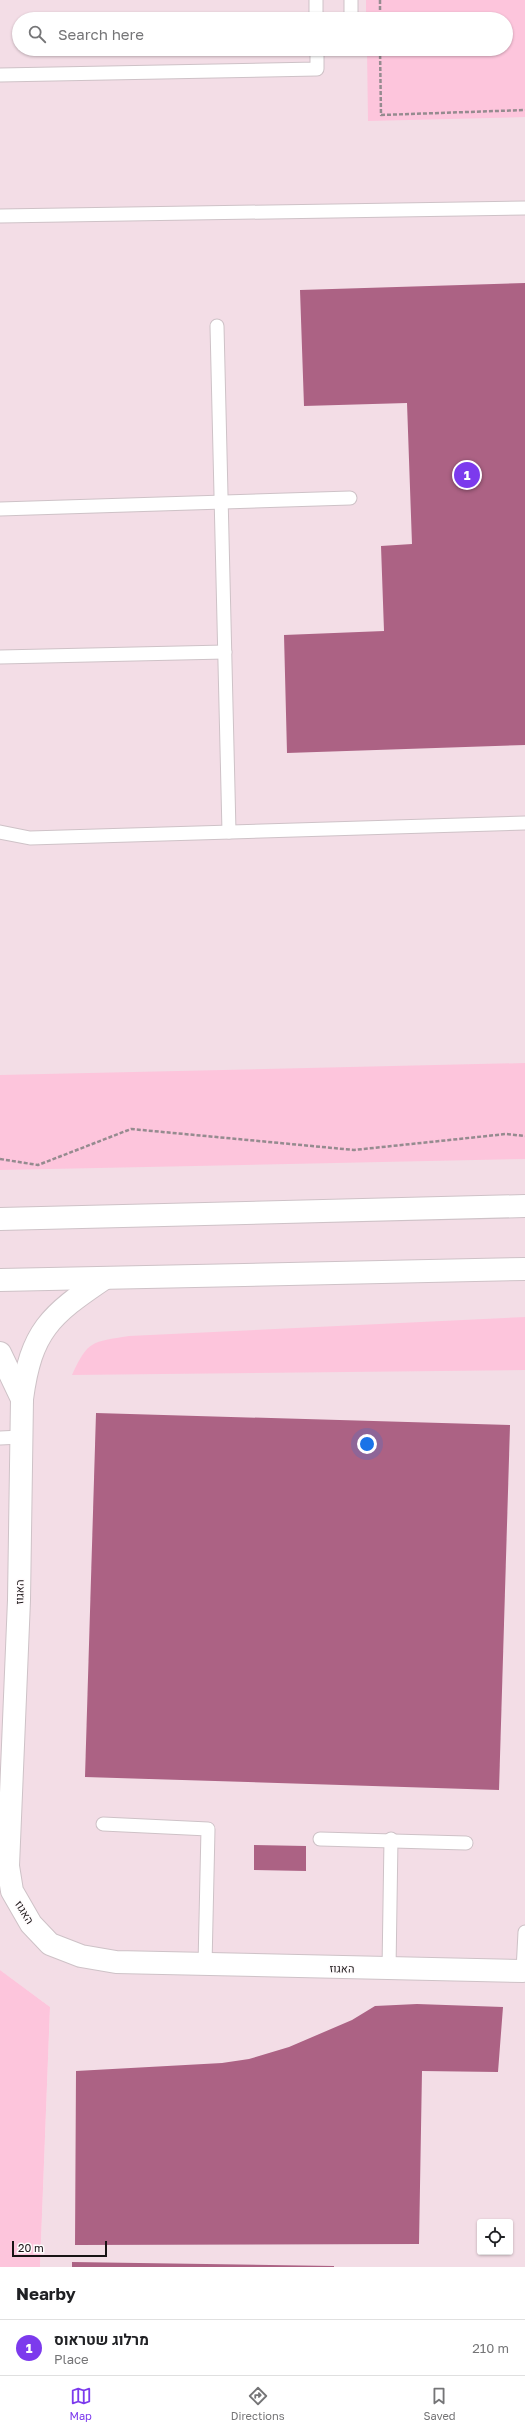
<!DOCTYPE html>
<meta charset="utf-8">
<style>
:root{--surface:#fff;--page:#f6f6f6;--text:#202124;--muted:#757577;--line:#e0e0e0;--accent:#7c3aed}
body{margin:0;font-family:"Golos Text",Heebo,sans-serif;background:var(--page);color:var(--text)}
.controls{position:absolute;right:12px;bottom:12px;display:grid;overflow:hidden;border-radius:4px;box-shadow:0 1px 3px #0004}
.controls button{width:36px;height:36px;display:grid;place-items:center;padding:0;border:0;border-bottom:1px solid var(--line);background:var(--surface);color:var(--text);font:20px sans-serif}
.scale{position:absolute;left:12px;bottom:10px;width:95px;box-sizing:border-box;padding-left:4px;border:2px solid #181315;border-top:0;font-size:11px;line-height:14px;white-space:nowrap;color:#181315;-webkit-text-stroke:3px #fefbfc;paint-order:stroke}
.you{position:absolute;left:367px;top:1444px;width:14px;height:14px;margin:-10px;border:3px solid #fff;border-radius:50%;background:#1a73e8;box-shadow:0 0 0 6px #1a73e833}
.badge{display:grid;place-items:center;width:26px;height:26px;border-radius:50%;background:var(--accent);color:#fff;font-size:13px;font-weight:700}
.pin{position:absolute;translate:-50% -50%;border:2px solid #fff;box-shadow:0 1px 4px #0006}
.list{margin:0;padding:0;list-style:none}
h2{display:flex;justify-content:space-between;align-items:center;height:52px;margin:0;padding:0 16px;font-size:17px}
h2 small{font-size:13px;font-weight:400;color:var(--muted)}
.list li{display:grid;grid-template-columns:26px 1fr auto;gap:12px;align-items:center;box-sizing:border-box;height:56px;padding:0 16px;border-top:1px solid var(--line)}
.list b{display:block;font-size:15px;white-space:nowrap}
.list p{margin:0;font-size:13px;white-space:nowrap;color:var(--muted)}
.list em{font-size:13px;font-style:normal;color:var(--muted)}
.icon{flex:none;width:22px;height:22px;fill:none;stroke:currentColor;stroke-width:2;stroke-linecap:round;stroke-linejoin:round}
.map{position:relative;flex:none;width:525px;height:2267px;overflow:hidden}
.search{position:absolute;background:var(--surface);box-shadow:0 1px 3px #0004;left:12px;right:12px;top:12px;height:44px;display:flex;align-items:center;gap:10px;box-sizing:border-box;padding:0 14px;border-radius:22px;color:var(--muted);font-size:15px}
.sheet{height:108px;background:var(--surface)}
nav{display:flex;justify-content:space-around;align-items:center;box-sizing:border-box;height:56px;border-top:1px solid var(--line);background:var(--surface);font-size:11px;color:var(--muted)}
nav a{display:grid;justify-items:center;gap:2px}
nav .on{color:var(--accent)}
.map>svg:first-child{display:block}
.built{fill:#f3dde6;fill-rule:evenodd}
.green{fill:#fdc5dc}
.building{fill:#ac6284}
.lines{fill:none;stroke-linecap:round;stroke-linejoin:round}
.lane-casing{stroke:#cec2c7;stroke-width:15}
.street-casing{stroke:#cec2c7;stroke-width:24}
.secondary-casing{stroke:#cec2c7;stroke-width:24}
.path{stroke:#958b8f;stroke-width:2.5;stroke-dasharray:4 2;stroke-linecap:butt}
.lane{stroke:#fff;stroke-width:13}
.street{stroke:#fff;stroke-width:22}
.secondary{stroke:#fff;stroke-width:22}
.labels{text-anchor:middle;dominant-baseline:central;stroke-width:3;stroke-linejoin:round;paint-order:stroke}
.street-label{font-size:11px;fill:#181315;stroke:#fefbfc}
</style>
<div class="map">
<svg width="525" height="2267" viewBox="0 0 525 2267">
<rect width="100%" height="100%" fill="#f8ebf0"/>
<path class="built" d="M0,0h525v2267h-485l10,-260 -50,-37zM19,19h487v30h-487zM480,2222h30v30h-30z"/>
<g class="green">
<path d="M366,0h159v117l-157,4 -1,-72h139v-30h-140z"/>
<path d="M525,1063v96l-525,11v-95z"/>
<path d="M525,1317v53l-453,5c16,-35 20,-33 57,-39z"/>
<path d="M0,1970l50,37 -10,260h-40z"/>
</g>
<g class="building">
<path d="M525,283v462l-238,8 -3,-118 100,-4 -3,-85 31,-2 -5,-141 -103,3 -4,-116z"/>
<path d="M96,1413l414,12 -11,365 -414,-13z"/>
<path d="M254,1845l52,1v25l-52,-1z"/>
<path d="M417,2004l86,3 -5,65 -76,-1 -3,173 -344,1 1,-174 146,-8 27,-4 40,-12 63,-27 23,-14z"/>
<path d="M72,2262l262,4v1h-262z"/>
</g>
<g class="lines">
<defs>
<g id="lane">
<path d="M316,0v19"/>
<path d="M351,0v19"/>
<path d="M0,75l317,-6v-20"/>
<path d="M0,216l525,-8"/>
<path d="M217,326l12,506"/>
<path d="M0,509l350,-11"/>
<path d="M0,657l225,-5"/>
<path d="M0,832l30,6 495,-15"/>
<path d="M0,1438l21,-1"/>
<path d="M103,1824l105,5 -3,136"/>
<path d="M320,1839l146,4"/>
<path d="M389,1969l2,-130"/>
<path d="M523,1971l2,-39"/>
</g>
<path id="street" d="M22,1399l-3,201 -11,266 4,25 19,33 19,20 31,12 35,6 407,9"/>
<g id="secondary">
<path d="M0,1219l525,-13"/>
<path d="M0,1280l525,-11"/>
<path d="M0,1353l22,46"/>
<path d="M22,1399c9,-68 28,-84 83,-121"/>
</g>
</defs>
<use href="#lane" class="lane-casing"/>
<use href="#street" class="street-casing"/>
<use href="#secondary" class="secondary-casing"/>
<g class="path">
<path d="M380,0v19"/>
<path d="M380,49l1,66 144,-5"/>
<path d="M0,1159l38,6 93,-36 223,21 152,-16 19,2"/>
</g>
<use href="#lane" class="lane"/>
<use href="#street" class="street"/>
<use href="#secondary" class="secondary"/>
</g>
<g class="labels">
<g class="street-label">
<text transform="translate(19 1592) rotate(-89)">האגוז</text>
<text transform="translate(25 1912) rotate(58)">האגוז</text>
<text transform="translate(342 1968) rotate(1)">האגוז</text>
</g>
</g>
</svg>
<div class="controls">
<button><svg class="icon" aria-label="locate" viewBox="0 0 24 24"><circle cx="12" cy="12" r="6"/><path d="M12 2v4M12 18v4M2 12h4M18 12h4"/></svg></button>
</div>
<div class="scale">20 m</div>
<div class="you"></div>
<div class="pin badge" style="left:467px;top:475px">1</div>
<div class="search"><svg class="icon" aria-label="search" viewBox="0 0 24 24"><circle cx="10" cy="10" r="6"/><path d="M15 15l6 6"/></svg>Search here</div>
</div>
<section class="sheet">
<h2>Nearby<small></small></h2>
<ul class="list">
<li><span class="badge">1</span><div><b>מרלוג שטראוס</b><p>Place</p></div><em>210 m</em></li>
</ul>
</section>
<nav>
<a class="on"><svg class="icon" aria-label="map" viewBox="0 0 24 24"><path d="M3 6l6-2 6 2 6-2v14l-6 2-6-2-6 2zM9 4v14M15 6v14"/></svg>Map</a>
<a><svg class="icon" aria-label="directions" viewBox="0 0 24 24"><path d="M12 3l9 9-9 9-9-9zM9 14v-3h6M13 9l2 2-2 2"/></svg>Directions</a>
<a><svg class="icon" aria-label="saved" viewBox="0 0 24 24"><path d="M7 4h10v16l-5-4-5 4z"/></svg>Saved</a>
</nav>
